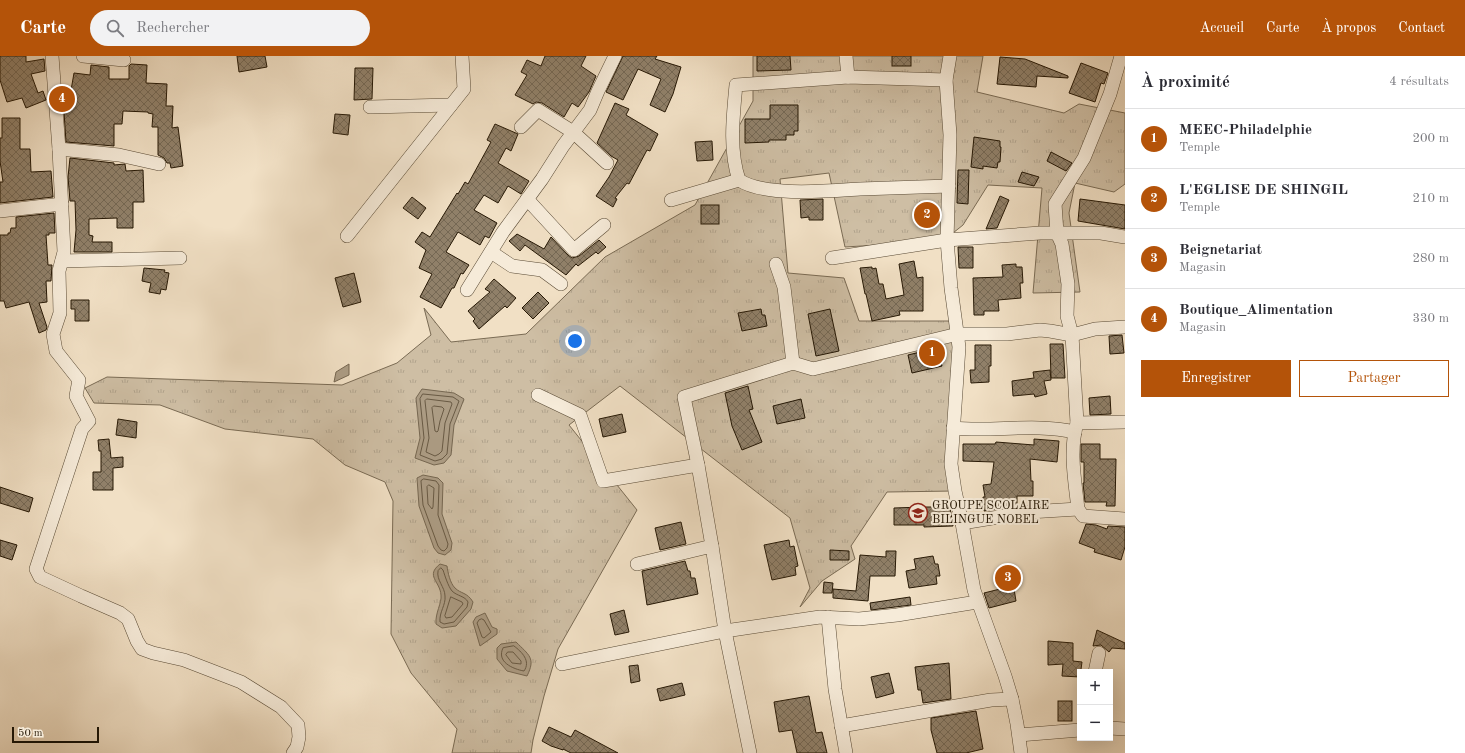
<!DOCTYPE html>
<html lang="fr">
<meta charset="utf-8">
<style>
:root{--surface:#fff;--page:#f2f2f3;--text:#2b2b33;--muted:#7c7c81;--line:#e1e1e2;--accent:#b45309}
body{margin:0;font-family:"Old Standard TT",serif;background:var(--page);color:var(--text)}
.controls{position:absolute;right:12px;bottom:12px;display:grid;overflow:hidden;border-radius:0px;box-shadow:0 4px 16px #0002}
.controls button{width:36px;height:36px;display:grid;place-items:center;padding:0;border:0;border-bottom:1px solid var(--line);background:var(--surface);color:var(--text);font:20px sans-serif}
.scale{position:absolute;left:12px;bottom:10px;width:87px;box-sizing:border-box;padding-left:4px;border:2px solid #261805;border-top:0;font-size:11px;line-height:14px;white-space:nowrap;color:#261805;-webkit-text-stroke:3px #f6ebd9;paint-order:stroke}
.you{position:absolute;left:575px;top:285px;width:14px;height:14px;margin:-10px;border:3px solid #fff;border-radius:50%;background:#1a73e8;box-shadow:0 0 0 6px #1a73e833}
.badge{display:grid;place-items:center;width:26px;height:26px;border-radius:50%;background:var(--accent);color:#fff;font-size:13px;font-weight:700}
.pin{position:absolute;translate:-50% -50%;border:2px solid #fff;box-shadow:0 1px 4px #0006}
.list{margin:0;padding:0;list-style:none}
h2{display:flex;justify-content:space-between;align-items:center;height:52px;margin:0;padding:0 16px;font-size:17px}
h2 small{font-size:13px;font-weight:400;color:var(--muted)}
.list li{display:grid;grid-template-columns:26px 1fr auto;gap:12px;align-items:center;box-sizing:border-box;height:60px;padding:0 16px;border-top:1px solid var(--line)}
.list b{display:block;font-size:15px;white-space:nowrap}
.list p{margin:0;font-size:13px;white-space:nowrap;color:var(--muted)}
.list em{font-size:13px;font-style:normal;color:var(--muted)}
.actions{display:flex;gap:8px;padding:12px 16px}
.actions a{flex:1;padding:9px 0;border:1px solid var(--accent);border-radius:0px;text-align:center;font-size:14px;color:var(--accent)}
.actions .main{background:var(--accent);color:#fff}
.icon{flex:none;width:22px;height:22px;fill:none;stroke:currentColor;stroke-width:2;stroke-linecap:round;stroke-linejoin:round}
.map{position:relative;flex:none;width:1125px;height:697px;overflow:hidden}
header{display:flex;align-items:center;gap:24px;box-sizing:border-box;height:56px;padding:0 20px;background:var(--accent);color:#fff}
header strong{font-size:19px}
nav{display:flex;gap:22px;margin-inline-start:auto;font-size:14px}
.search{width:280px;height:36px;background:var(--page);display:flex;align-items:center;gap:10px;box-sizing:border-box;padding:0 14px;border-radius:22px;color:var(--muted);font-size:15px}
main{display:flex}
aside{flex:1;background:var(--surface)}
.map>svg:first-child{display:block}
.grass{fill:url(#grass-tufts);stroke:#7a6b54}
.water{fill:#ac9c84;stroke:#766751}
.lines{fill:none;stroke-linecap:round;stroke-linejoin:round}
.shore{stroke:#695a44;stroke-width:1}
.building{fill:url(#building-cross-hatch);stroke:#261805}
.street-casing{stroke:#594a35;stroke-width:14}
.street{stroke:#f6ebd9;stroke-width:13}
.labels{text-anchor:middle;dominant-baseline:central;stroke-width:4;stroke-linejoin:round;paint-order:stroke}
.poi-label{font-size:12px;fill:#261805;stroke:#f6ebd9;text-anchor:start}
</style>
<header>
<strong>Carte</strong>
<div class="search"><svg class="icon" aria-label="search" viewBox="0 0 24 24"><circle cx="10" cy="10" r="6"/><path d="M15 15l6 6"/></svg>Rechercher</div>
<nav><a>Accueil</a><a>Carte</a><a>À propos</a><a>Contact</a></nav>
</header>
<main>
<div class="map">
<svg width="1125" height="697" viewBox="0 0 1125 697">
<defs>
<pattern id="grass-tufts" width="24" height="20" patternUnits="userSpaceOnUse"><rect width="24" height="20" fill="#cebea4"/><path d="M3 7l-1-3M5 7V3M7 7l1-3M15 17l-1-3M17 17v-4M19 17l1-3" fill="none" stroke="#b1a38c"/></pattern>
<pattern id="building-cross-hatch" width="8" height="8" patternUnits="userSpaceOnUse"><rect width="8" height="8" fill="#908069"/><path d="M0 0l8 8M0 8l8-8" fill="none" stroke="#756854"/></pattern>
</defs>
<rect width="100%" height="100%" fill="#f1e0c5"/>
<filter id="stains"><feTurbulence type="fractalNoise" baseFrequency=".005" numOctaves="4"/><feColorMatrix values="0 0 0 0 .2 0 0 0 0 .09 0 0 0 0 .02 0 0 0 .5 -.17"/></filter>
<radialGradient id="worn" r=".72"><stop offset=".6" stop-color="#630" stop-opacity="0"/><stop offset="1" stop-color="#630" stop-opacity=".3"/></radialGradient>
<path class="grass" d="M753,0h230l-6,36 87,21 15,-9 46,9v71l-11,8 -39,-9 -6,30 11,79 -47,1 9,-105 -54,-3 -25,40 -20,16 -98,6 -16,-74 -49,6 8,94 56,5 15,43h97l-2,170 -67,1 -36,54 4,13 -33,22 -22,26 10,-19 -20,-70 -170,-132 -51,39 68,85 -79,139 -14,47 -11,44 -2,13h-79l5,-24 -46,-56 -20,-39 2,-133 -8,-19 -40,-17 -32,-26 -88,-10 -65,-24 -66,-2 -9,-15 22,-11 235,8 55,-22 34,-28 -7,-27 27,34 75,-8 79,-77 90,-52 58,-104z"/>
<g class="water">
<path d="M349,308v11l-15,7 2,-10z"/>
<path d="M422,333l32,4 10,6 -10,26 -3,30 -7,8 -10,2 -19,-7 5,-20 -4,-40z"/>
<path d="M423,419l15,3 5,5 -1,31 10,29 -1,7 -6,5 -7,-2 -4,-5 -15,-42 -2,-28z"/>
<path d="M440,508l7,2c1,7 3,17 8,22 6,6 12,4 18,14l-2,7 -15,17 -14,2 -6,-4c-1,-11 6,-21 5,-29 -1,-14 -16,-19 -1,-31z"/>
<path d="M485,557l7,14 5,2v5l-17,12 -7,-24 3,-5z"/>
<path d="M516,586c13,13 20,16 11,34l-20,-5 -10,-12v-11l4,-4z"/>
</g>
<g class="lines">
<g class="shore">
<path d="M423,338l30,3 6,4 -9,23 -3,30 -5,5 -7,2 -15,-6 4,-17 -4,-39z"/>
<path d="M427,343l24,3 1,2 -7,19 -3,28 -3,3 -4,2 -9,-4 3,-14 -4,-37z"/>
<path d="M434,350l8,1 2,2 -4,12 -2,10 -1,1 -2,-1 -3,-23z"/>
<path d="M424,423l12,2 3,4 -1,30 10,29 -1,4 -3,3 -3,-1 -3,-4 -15,-41 -2,-24z"/>
<path d="M429,429l5,3 -1,19 -1,2 -4,-5 -1,-17z"/>
<path d="M441,512l2,2c2,6 5,16 9,21 5,5 13,5 16,11l-1,5 -13,15 -10,2 -4,-2c-1,-10 6,-17 5,-26 0,-9 -9,-16 -7,-25z"/>
<path d="M451,541l11,5 1,2 -11,13 -6,1 -1,-2z"/>
<path d="M482,563l2,1 7,12 -7,6 -2,-1 -5,-14 2,-3z"/>
<path d="M514,590c8,6 17,15 10,25 -11,-2 -28,-9 -21,-23z"/>
<path d="M508,596h5l8,9v3l-9,-1 -6,-8z"/>
</g>
</g>
<g class="building">
<path d="M0,0h26v6l18,-3 1,12 -14,3 7,19 5,-2 3,9 -20,8 -4,-10 -15,4 -7,-22z"/>
<path d="M237,0h28l2,11 -28,5z"/>
<path d="M545,0h41l-5,10 15,10 -7,16 -11,15 -6,-4 -8,14 -22,-14 -6,-1 -3,2 -18,-9 12,-20 -6,-3 6,-12 14,6z"/>
<path d="M623,0h34l-2,3 26,8 -8,27 -8,18 -15,-7 11,-26 -23,-10 -15,31 -17,-8z"/>
<path d="M757,0h33l1,14 -34,1z"/>
<rect x="892" y="0" width="19" height="10"/>
<path d="M1000,1l25,2 43,17v2l-31,-2 -1,11 -39,-3z"/>
<path d="M1081,7l27,10 -4,11 -3,-1 -6,19 -26,-9z"/>
<path d="M131,8l16,1 -1,18 21,1 -1,22h7l-1,22 6,-1 5,39 -12,2 -1,-5h-3l-3,-5 -6,-3v-28h-6l1,-13 -5,-1v-1l-25,-1 -1,13h-8v22l-48,-4 -3,-45 7,-1 4,-23 16,2 1,-10 18,2v12h20v-13z"/>
<path d="M355,12h18l-1,31 -18,1z"/>
<path d="M615,47l14,6 -3,6 32,19 -8,17 -3,-1 -18,34 -2,-1 -12,15 2,1 -4,8 -17,-11 13,-19 9,-17 -7,-4 -14,-13z"/>
<path d="M770,49h28v26h-4v4h-8v5h-17v2l-24,1v-24h25z"/>
<path d="M335,58l15,1 -2,20 -15,-2z"/>
<path d="M2,62h18v31h10l1,23 20,-1 2,26 -53,6v-21h3l-3,-21v-23h2z"/>
<path d="M495,68l23,10 -7,17 -5,-3 -8,15 31,18 -8,13 -13,-8 -10,17 -14,-8 -10,15 23,13 -8,15 -4,-2 -5,9 -22,-13 -12,20 23,13 -6,9 -2,-1 -7,15h-2l-11,20 -21,-11 12,-23 -13,-6 7,-18 -11,-8 7,-10 8,5 27,-44 1,1 7,-12 3,2 23,-42 -4,-2z"/>
<path d="M974,81l26,4v6h1l-1,15h-2l-1,6 -14,-2v3l-12,-2z"/>
<path d="M712,85l1,19 -16,1 -2,-19z"/>
<path d="M1051,96l21,11 -6,8 -19,-10z"/>
<path d="M70,102l44,5v2l11,-1 1,7 17,-1 1,32h-11v26h-16v-10l-28,1v16l4,1 -1,6h20v10h-38l2,-22 -1,-29h-5l-2,-24z"/>
<path d="M958,114h11l-1,34 -11,-1z"/>
<path d="M1022,116l17,5 -5,9 -16,-4z"/>
<path d="M1000,140l9,4 -12,28 -11,1z"/>
<path d="M412,141l14,11 -8,11 -15,-11z"/>
<path d="M823,143v21h-14v-3l-8,1 -1,-18z"/>
<path d="M1080,143l45,6v24l-47,-8z"/>
<rect x="701" y="149" width="18" height="19"/>
<path d="M54,157l1,20h-6v2h-3l2,30h4l-1,16h-5l1,21 -8,1 8,24 -1,3 -7,3 -10,-31 -23,6 -2,-7h-4v-66h8v-2h2l1,-5h5v-11z"/>
<path d="M517,178l27,15 7,-12 17,18 4,3 7,-2 20,-16 7,7 -8,7 -2,-2 -18,14 -2,-2 -10,11 -41,-30 -5,6 -11,-10z"/>
<path d="M958,191h15v21h-14z"/>
<path d="M914,205l3,17 6,-1v34h-24l1,4 -28,6 -6,-27h-1l-5,-26 12,-1v2l4,-1 3,16h4l3,15 18,-4 -5,-31z"/>
<path d="M1016,208v3h6l1,16h-3l1,15 -23,2 1,11h-15v4h-10l-1,-37 30,-1 -1,-12z"/>
<path d="M144,212l21,2 -1,2 5,1 -3,17 -5,-1 -1,5 -11,-2 2,-9 -9,-2z"/>
<path d="M354,217l7,29 -18,5 -8,-29z"/>
<path d="M494,223l22,19 -9,10 -2,-2 -26,23 -6,-8 2,-2 -7,-8 22,-19 -5,-3z"/>
<path d="M538,236l11,11 -16,16 -11,-11z"/>
<path d="M71,244h18v21h-14v-12h-4z"/>
<path d="M761,253l1,6h3l2,11 -25,5 -4,-18z"/>
<path d="M830,253l9,42 -23,5 -8,-42z"/>
<path d="M1122,279l2,18 -14,1 -1,-18z"/>
<path d="M1050,288h13l2,34h-14z"/>
<path d="M975,289h16v21h-2v16l-18,1 -1,-13h5z"/>
<path d="M937,292l5,18 -30,7 -4,-18z"/>
<path d="M1050,314l1,10 -7,1 3,13 -12,3 -1,-3 -21,2 -1,-15 22,-3 -1,-6z"/>
<path d="M748,330l5,23 -4,1 13,32 -20,8 -10,-24 -7,-33z"/>
<path d="M1110,340l1,18 -21,1 -1,-17z"/>
<path d="M801,343l4,19 -28,6 -4,-18z"/>
<path d="M622,358l4,18 -23,5 -4,-18z"/>
<path d="M118,363l19,3 -1,16 -20,-3z"/>
<path d="M109,383l2,19 12,-1v10l-10,1v22h-20v-18h8v-21h-2l-1,-11z"/>
<path d="M1034,383l25,2 -2,21 -27,-3 1,22h2v15h-16v10l-33,5 -1,-14h2l-2,-12 8,-1 3,-22 -31,-1v-17h32l1,-2 38,3z"/>
<path d="M1081,388h19v15h16l-1,47h-9l1,-4h-22l-2,-19h1v-21h-3z"/>
<path d="M0,431l33,11 -4,14 -29,-9z"/>
<path d="M923,451h27l3,19 -29,1v-2h-30v-17z"/>
<path d="M681,466l5,22 -26,6 -5,-22z"/>
<path d="M1086,468l10,1 11,4 1,-3 17,1v20l-4,13 -27,-8 1,-3 -16,-6z"/>
<path d="M0,484l17,5 -5,15 -12,-4z"/>
<path d="M789,484l1,7 4,-1 4,20 -3,1 1,8 -24,5 -8,-35z"/>
<path d="M830,494l19,1v9h-19z"/>
<path d="M886,495h10l-1,25h-25l-2,25 -35,-3v-9l23,2 4,-36 26,2z"/>
<path d="M933,500l2,8h3l2,12h-4l1,8 -28,4 -3,-17 10,-2 -2,-10z"/>
<path d="M685,505l3,10h2l1,7h4l3,16 -51,11 -5,-34z"/>
<path d="M1012,521l4,24 -27,7 -5,-15 20,-5 -2,-10z"/>
<path d="M824,526l9,1 -1,10h-9z"/>
<path d="M910,541l1,8 -40,5 -1,-7z"/>
<path d="M624,554l5,22 -14,3 -5,-21z"/>
<path d="M1097,574l28,13v6l-13,-1 -3,4 -8,-7 -8,1z"/>
<path d="M1048,585l25,2v18l9,1 -2,15 -18,-1 1,-12 -15,1z"/>
<path d="M949,607l2,36 -28,4 -2,-13h-3l-3,-23z"/>
<path d="M638,609l2,16 -9,2 -2,-17z"/>
<path d="M889,617l5,20 -18,5 -5,-21z"/>
<path d="M682,627l3,12 -25,6 -3,-12z"/>
<path d="M809,640l7,37 6,-1 5,21h-30l-5,-23 -13,2 -5,-30z"/>
<rect x="1058" y="645" width="14" height="20"/>
<path d="M976,655l7,38 -17,4h-29l-6,-23v-12z"/>
<path d="M549,671l22,10 4,-7 43,23h-47l-8,-4v1l-12,-4 -9,-5z"/>
</g>
<g class="lines">
<defs>
<g id="street">
<path d="M52,0l7,93 5,103 -5,19 1,42 -7,21 3,17 23,29 -3,16 13,25 -7,8 -46,140 4,8 41,19 39,17 8,6 9,22 5,8 11,4 31,7 57,22 40,25 17,18 1,12 -2,10 -4,6"/>
<path d="M83,0l41,4"/>
<path d="M846,0l2,21"/>
<path d="M950,0l-4,24 4,55 -3,105 4,48 8,59 -8,117 4,27 7,32 12,67 31,86 7,23 5,25 4,29"/>
<path d="M946,24l-98,-3 -112,8c-3,32 -7,65 3,95 26,17 89,11 121,9 29,-1 59,-2 89,-3"/>
<path d="M370,51l81,-2"/>
<path d="M521,71l17,-17 35,22 34,31"/>
<path d="M59,93l60,6 40,9"/>
<path d="M527,143l47,51 30,-25"/>
<path d="M671,144l68,-20"/>
<path d="M0,155l62,-7"/>
<path d="M347,180l117,-147 -2,-33"/>
<path d="M491,196l21,14 30,4 19,14"/>
<path d="M832,202l115,-18 93,-7h61l24,4"/>
<path d="M62,205l118,-3"/>
<path d="M776,208l8,23 9,76"/>
<path d="M467,234l36,-58 39,-53 21,-33 27,-36 8,-19 17,-35"/>
<path d="M538,339l42,20 23,66 95,-16 14,81"/>
<path d="M1077,367l48,-1"/>
<path d="M953,372c41,4 81,-5 122,4"/>
<path d="M698,409l-14,-68 109,-34 20,6 145,-35h49l33,-4 10,1 22,4 23,-6 30,-2"/>
<path d="M1078,453c-3,-28 -9,-58 -1,-86l-5,-88 -5,-19 1,-32 -6,-40 -5,-11 -2,-29 29,-46 26,-64 11,-38"/>
<path d="M962,467l67,-11 49,-3 5,7 42,3"/>
<path d="M637,508l75,-18 13,85 25,122"/>
<path d="M828,561l7,72 11,64"/>
<path d="M562,608l163,-33 95,-14 39,2 38,-4 80,-13"/>
<path d="M1095,616l4,-19"/>
<path d="M841,670l150,-26 21,-1"/>
<path d="M1110,672l15,1"/>
<path d="M1019,679l61,-5"/>
</g>
</defs>
<use href="#street" class="street-casing"/>
<use href="#street" class="street"/>
</g>
<defs>
<symbol id="school-ring" viewBox="-11 -11 22 22"><circle r="9.5" fill="#f6ebd9" stroke="#8f2418" stroke-width="1.5"/><path d="M0-5L7-2L0 1L-7-2ZM-4 1L0 2.5L4 1V4Q0 6-4 4Z" fill="#8f2418"/></symbol>
</defs>
<g fill-rule="evenodd">
<use href="#school-ring" x="907" y="446" width="22" height="22"/>
</g>
<g class="labels">
<g class="poi-label">
<text x="932" y="450">GROUPE SCOLAIRE<tspan x="932" dy="14">BILINGUE NOBEL</tspan></text>
</g>
</g>
<rect width="100%" height="100%" filter="url(#stains)"/>
<rect width="100%" height="100%" fill="url(#worn)"/>
</svg>
<div class="controls">
<button>+</button>
<button>−</button>
</div>
<div class="scale">50 m</div>
<div class="you"></div>
<div class="pin badge" style="left:932px;top:297px">1</div>
<div class="pin badge" style="left:927px;top:159px">2</div>
<div class="pin badge" style="left:1008px;top:522px">3</div>
<div class="pin badge" style="left:62px;top:43px">4</div>
</div>
<aside>
<h2>À proximité<small>4 résultats</small></h2>
<ul class="list">
<li><span class="badge">1</span><div><b>MEEC-Philadelphie</b><p>Temple</p></div><em>200 m</em></li>
<li><span class="badge">2</span><div><b>L'EGLISE DE SHINGIL</b><p>Temple</p></div><em>210 m</em></li>
<li><span class="badge">3</span><div><b>Beignetariat</b><p>Magasin</p></div><em>280 m</em></li>
<li><span class="badge">4</span><div><b>Boutique_Alimentation</b><p>Magasin</p></div><em>330 m</em></li>
</ul>
<div class="actions"><a class="main">Enregistrer</a><a>Partager</a></div>
</aside>
</main>
